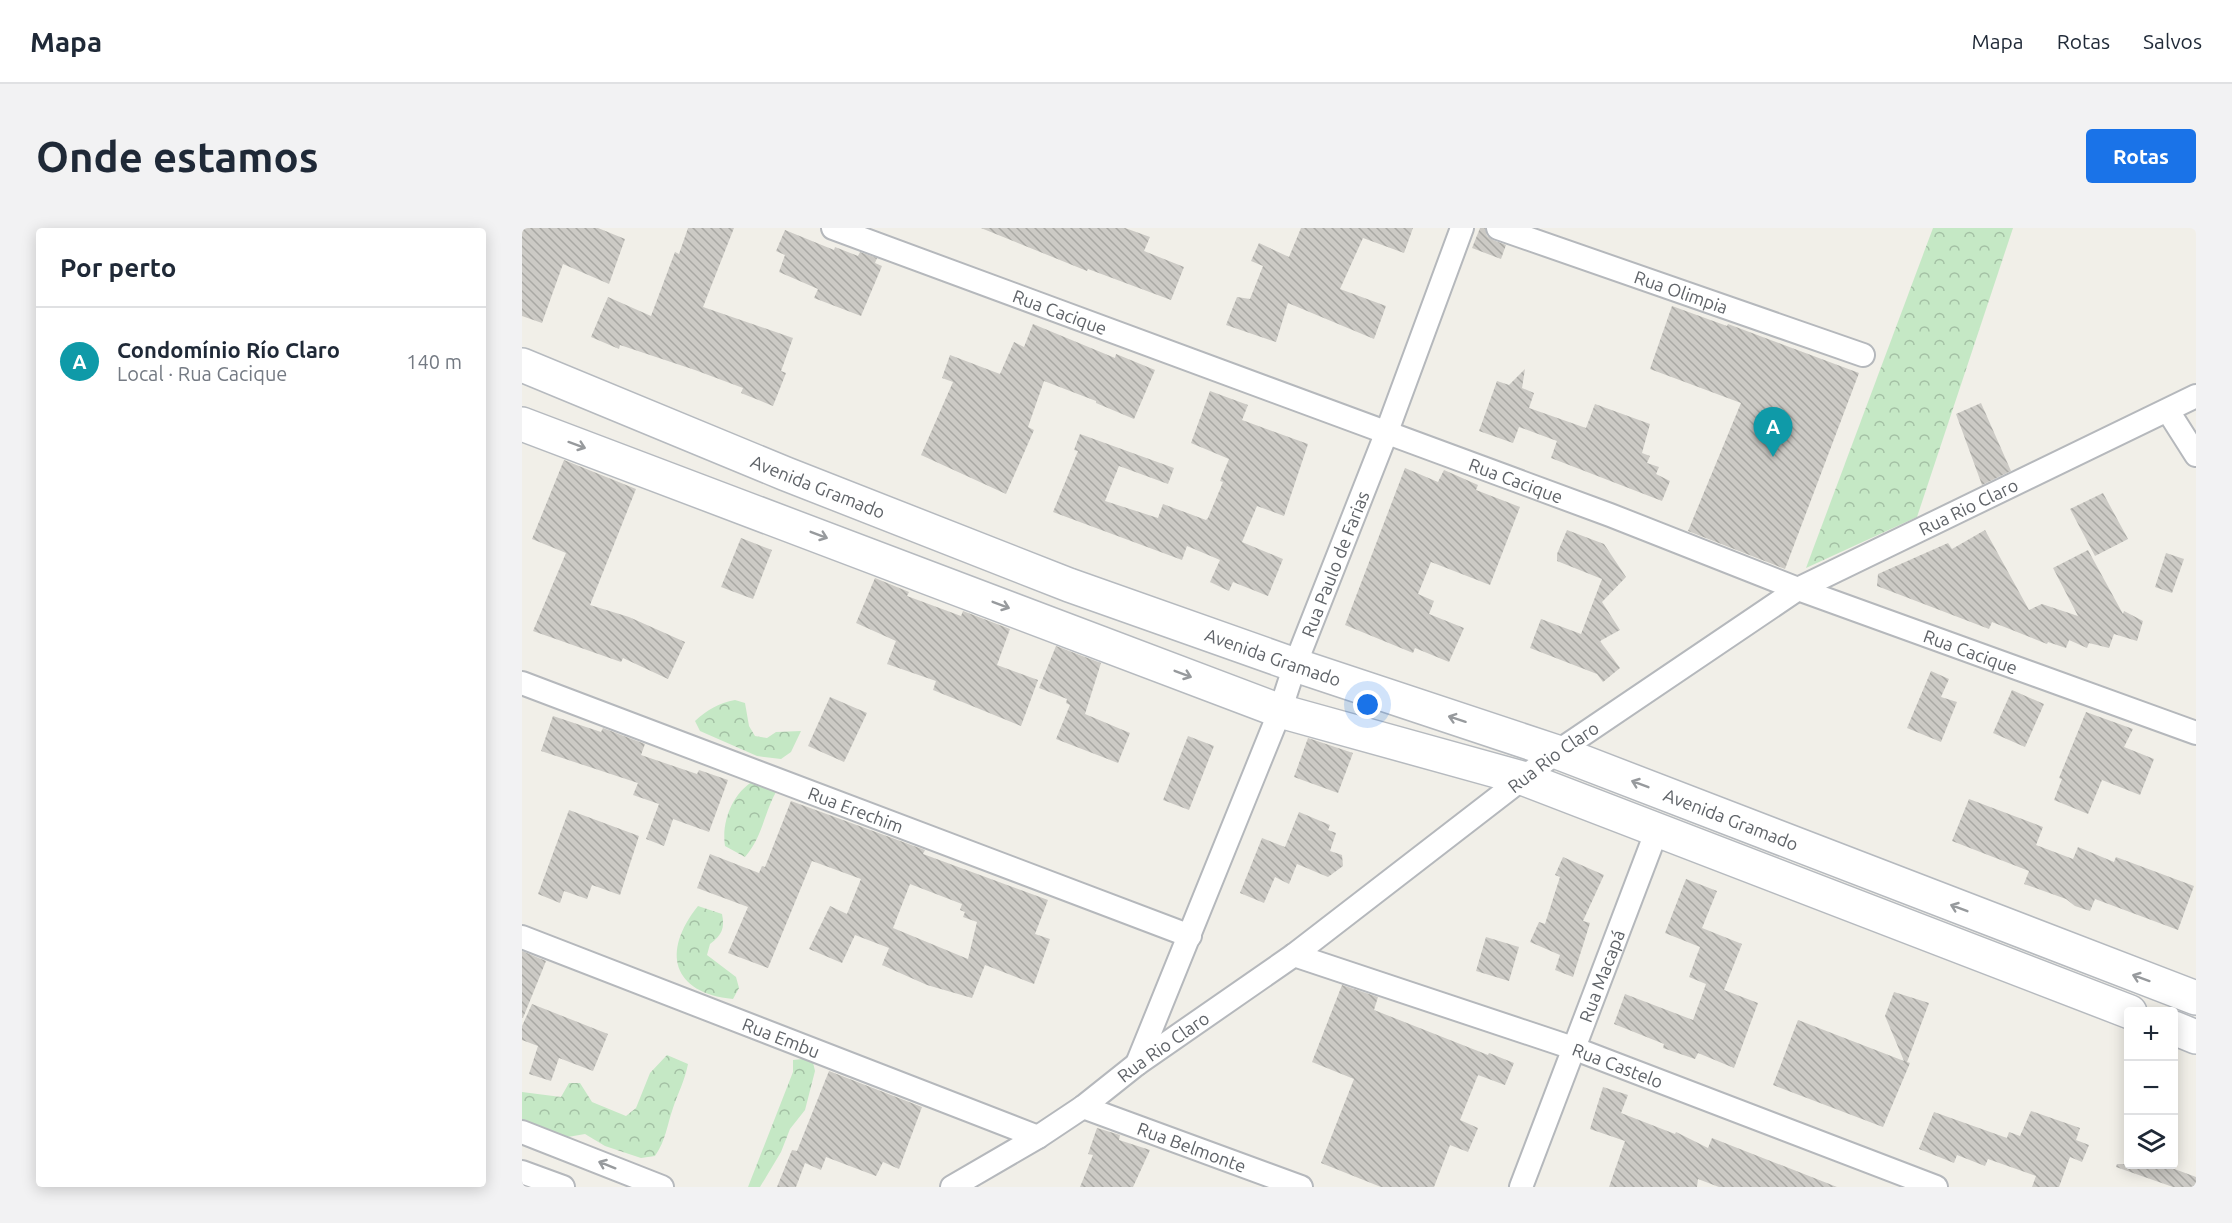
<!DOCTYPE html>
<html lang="pt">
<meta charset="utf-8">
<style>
:root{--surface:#fff;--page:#f2f2f3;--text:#1f2937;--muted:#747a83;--line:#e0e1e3;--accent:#1a73e8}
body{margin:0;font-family:Ubuntu,sans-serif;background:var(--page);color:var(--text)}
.controls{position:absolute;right:18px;bottom:18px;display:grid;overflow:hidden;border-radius:6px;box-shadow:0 3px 15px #0003}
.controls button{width:54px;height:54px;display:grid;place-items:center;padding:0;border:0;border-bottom:2px solid var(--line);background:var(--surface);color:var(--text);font:30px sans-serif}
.you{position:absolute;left:846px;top:477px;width:21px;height:21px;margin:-15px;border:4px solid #fff;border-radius:50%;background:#1a73e8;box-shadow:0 0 0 9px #1a73e833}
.badge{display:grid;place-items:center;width:39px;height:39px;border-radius:50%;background:var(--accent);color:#fff;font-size:20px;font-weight:700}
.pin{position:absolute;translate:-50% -50px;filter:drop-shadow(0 2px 3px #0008)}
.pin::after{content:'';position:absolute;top:32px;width:21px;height:18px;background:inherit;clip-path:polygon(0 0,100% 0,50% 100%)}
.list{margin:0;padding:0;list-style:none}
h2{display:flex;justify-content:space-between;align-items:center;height:78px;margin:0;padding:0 24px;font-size:26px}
h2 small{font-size:20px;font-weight:400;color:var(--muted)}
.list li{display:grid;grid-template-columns:39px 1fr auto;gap:18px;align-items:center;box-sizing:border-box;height:108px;padding:0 24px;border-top:2px solid var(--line)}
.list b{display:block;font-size:22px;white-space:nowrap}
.list p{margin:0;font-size:20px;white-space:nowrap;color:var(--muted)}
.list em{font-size:20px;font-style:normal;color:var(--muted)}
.icon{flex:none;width:33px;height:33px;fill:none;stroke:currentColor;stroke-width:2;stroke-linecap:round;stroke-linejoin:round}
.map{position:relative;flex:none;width:1674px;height:959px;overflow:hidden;border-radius:6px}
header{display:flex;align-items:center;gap:36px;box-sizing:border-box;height:84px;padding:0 30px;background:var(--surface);border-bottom:2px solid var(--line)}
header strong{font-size:28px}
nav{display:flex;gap:33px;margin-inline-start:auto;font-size:21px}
.intro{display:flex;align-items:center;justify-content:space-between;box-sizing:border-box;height:144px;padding:0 36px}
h1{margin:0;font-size:42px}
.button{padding:15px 27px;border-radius:6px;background:var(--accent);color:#fff;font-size:21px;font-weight:700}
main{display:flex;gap:36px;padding:0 36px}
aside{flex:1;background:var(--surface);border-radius:6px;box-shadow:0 3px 15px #0003}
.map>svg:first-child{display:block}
.forest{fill:url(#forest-crowns)}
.building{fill:url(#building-back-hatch);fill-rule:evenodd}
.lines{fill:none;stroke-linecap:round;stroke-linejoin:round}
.street-casing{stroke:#b5b8bc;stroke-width:26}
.secondary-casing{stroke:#b6babf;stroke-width:36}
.street{stroke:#fff;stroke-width:22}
.secondary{stroke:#fff;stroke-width:33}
.oneway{stroke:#979a9d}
.labels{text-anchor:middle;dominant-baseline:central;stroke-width:5;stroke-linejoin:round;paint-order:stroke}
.street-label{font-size:18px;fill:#5f6368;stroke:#fff}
</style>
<header>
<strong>Mapa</strong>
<nav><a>Mapa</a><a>Rotas</a><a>Salvos</a></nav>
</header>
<div class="intro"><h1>Onde estamos</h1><a class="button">Rotas</a></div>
<main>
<aside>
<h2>Por perto<small></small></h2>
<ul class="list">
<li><span class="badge" style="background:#0f9aa8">A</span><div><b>Condomínio Río Claro</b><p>Local · Rua Cacique</p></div><em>140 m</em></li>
</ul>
</aside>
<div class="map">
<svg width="1674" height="959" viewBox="0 0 1674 959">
<defs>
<pattern id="forest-crowns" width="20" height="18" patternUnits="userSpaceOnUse" patternTransform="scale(1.5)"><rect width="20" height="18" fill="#c5e8c5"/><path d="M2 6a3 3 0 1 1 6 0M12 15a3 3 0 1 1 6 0" fill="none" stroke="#a3c0a4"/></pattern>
<pattern id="building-back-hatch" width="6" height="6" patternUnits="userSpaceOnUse" patternTransform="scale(1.5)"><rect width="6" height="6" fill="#cccac5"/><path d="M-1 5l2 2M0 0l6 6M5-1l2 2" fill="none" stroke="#a9a8a4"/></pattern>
</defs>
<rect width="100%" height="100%" fill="#f1efe8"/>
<g class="forest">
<path d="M1411,0h80l-96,289 -111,51z"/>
<path d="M213,472l10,3 4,23 6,10 12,2 9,-6 25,-1 -10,21 -10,7 -24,-3 -57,-25 -5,-10c12,-11 24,-18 40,-21z"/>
<path d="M237,550l10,4 7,10c-13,24 -13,44 -31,65l-20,-11c-4,-26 9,-57 34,-68z"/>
<path d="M176,678l24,8c3,14 0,21 -12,30l-3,11 29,22 3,11 -6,11c-61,-6 -72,-47 -35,-93z"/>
<path d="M145,827l21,9c-3,16 -10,29 -15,44 -6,17 -7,32 -18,48l-14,2 -36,-12 -20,-12 -23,4 -40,-3v-43l39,5 8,-14h11l12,19 34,14 10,-8 14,-35z"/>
<path d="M290,830l3,13 -10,39 -15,19 -9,23 -21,35h-12l45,-115v-12z"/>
</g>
<g class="building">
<path d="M0,0h76l27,11 -16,45 -46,-20 -21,59 -20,-7z"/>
<path d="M166,0h46l-31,79 90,31 -12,33 5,2 -13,33 -32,-13 2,-5 -48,-18 -75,-25 -1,4 -28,-12 17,-40 43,19 24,-64 4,2z"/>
<path d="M459,0h144l25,9 -6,14 40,16 -13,33 -83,-31 -1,2z"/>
<path d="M779,0h112l-9,25 -41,-15 -23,51 46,17 -12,33 -86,-36 -12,39 -50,-17 11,-28 13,2 13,-33 -12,-5 8,-18 30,14z"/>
<path d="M958,0h5l2,8 6,4 13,5 -5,14 -29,-11z"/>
<path d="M263,2l49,20 1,-3 23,9 2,-4 17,6 -2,5 7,3 -21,50 -47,-18 4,-9 -39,-17 6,-17 -9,-4z"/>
<path d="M1150,78l55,20 1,-2 131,49 -74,196 -97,-38 53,-128 -91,-34z"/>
<path d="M511,96l82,34 1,-4 39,16 -21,49 -38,-16v-2l-52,-20 -16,46 6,3 -28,64 -85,-39 32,-73 -11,-4 8,-23 50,19 14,-32 10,5z"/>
<path d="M1003,141l-3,19 12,5 -5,15 57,20 9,-24 55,20 -8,29 8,3 -3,7 12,4 -3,7 14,7 -8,20 -111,-43 6,-17 -38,-14 -6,16 -34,-12 18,-50 12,4z"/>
<path d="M688,163l38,14 -6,15 66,24 -24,72 -27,-10 -15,36 41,17 -15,37 -35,-14 -4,9 -19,-9 10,-22 -33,-14 -5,14 -129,-48 25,-61 -4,-1 6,-16 94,34 -6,16 -49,-18 -14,35 53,17 5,-14 43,16 2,-2 15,-36 -3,-1 9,-22 -38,-16z"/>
<path d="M1459,175l30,68 -29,14 -26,-71z"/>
<path d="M42,232l72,29 -46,116 39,12 56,25 -17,37 -45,-21 -2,4 -88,-31 33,-78 -34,-14z"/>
<path d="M883,240l33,14 6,-12 34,15 -2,5 44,17 -30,78 -59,-23 -13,32 16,7 -5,13 35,14 -15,34 -34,-14 -2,5 -68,-28z"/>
<path d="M1581,265l25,46 -33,17 -25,-47z"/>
<path d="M1045,302l37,14 22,33 -24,25 18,28 -20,11 20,27 -17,14 -6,-8 -67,-26 11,-29 40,15 21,-55 -45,-18v-7z"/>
<path d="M1463,302l44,80 13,-6 36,12 -25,-48 35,-18 35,64 1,-3 19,10 -6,20 -23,-7 -5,14 -20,-5 -2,5 -18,-8 -3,8 -18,-6 -1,2 -55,-22 -3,7 -112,-43 1,-12 70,-31 4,6z"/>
<path d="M219,310l31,12 -19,49 -32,-12z"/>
<path d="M1644,325l18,6 -12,34 -17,-6z"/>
<path d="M353,350l34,14 -2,4 54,20 2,-5 47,18 -13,36 41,15 -17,46 -88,-36 3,-9 -49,-17 9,-23 -40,-18z"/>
<path d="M534,418l45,17 -16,51 45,19 -12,30 -62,-24 14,-34 -4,-2 1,-4 -28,-11z"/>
<path d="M1409,443l18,8 -8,18 16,5 -16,40 -34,-14z"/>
<path d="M1490,462l32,14 -19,43 -32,-14z"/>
<path d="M308,469l37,16 -23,49 -36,-16z"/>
<path d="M1564,484l47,17 -9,18 30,12 -14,36 -38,-15 -14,34 -34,-14 8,-21 -3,-1z"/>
<path d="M31,488l48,16 2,-4 42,16 -4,11 56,19 2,-4 29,10 -19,52 -36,-13 -9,27 -18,-7 13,-35 -26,-9 5,-12 -97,-32z"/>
<path d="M666,508l26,10 -25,64 -26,-10z"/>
<path d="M786,510l45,15 -15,40 -44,-16z"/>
<path d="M1447,571l74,28 -7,18 37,14 5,-12 36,15 2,-5 78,29 -16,44 -83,-31 -5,12 -15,-5 -9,-7 -42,-15 5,-13 -77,-30z"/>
<path d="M269,573l134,49 -2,4 125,46 -13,34 15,5 -16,45 -49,-19 -13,33 -45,-13 -45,-20 7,-17 -34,-13 -13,28 -33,-14 21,-43 17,8 14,-35 -49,-18 -44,107 -40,-15 20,-46 -51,-19 13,-34 49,19 3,-7 3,1zM388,656l52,20 -2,6 5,2 -2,5 14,5 -9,37 -75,-31z"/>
<path d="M47,582l70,26 -19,59 -28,-10 -5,14 -23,-8 -4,12 -22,-9z"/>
<path d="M777,584l31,13 -2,5 8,3 -6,18 12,4 1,11 -15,11 -31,-13 -8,20 -14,-7 -11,26 -24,-10 22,-55 23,9z"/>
<path d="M1041,629l41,18 -21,46 7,2 -17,54 -18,-7 5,-15 -30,-13 9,-20 6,2 15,-47 -5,-2z"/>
<path d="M1164,651l31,12 -15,37 40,16 -18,46 34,13 -24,65 -36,-15 -3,6 -32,-11 1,-4 -50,-20 11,-30 68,26 13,-36 -17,-7 11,-30 -35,-14z"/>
<path d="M964,709l33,10 -10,34 -33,-10z"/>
<path d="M0,723l24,10 -23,57h-1z"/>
<path d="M820,757l36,12 -4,13 114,45 1,-2 25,10 -9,22 -27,-10 -18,45 18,8 -10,24 -18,-7 -16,42h-53l-60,-24 33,-84 -42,-17z"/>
<path d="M1372,764l35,11 -22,59 3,1 -27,64 -110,-42 25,-65 106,41 -19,-45z"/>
<path d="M10,776l76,30 -15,37 -34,-13 -8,23 -22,-7 9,-28 -16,-6v-14z"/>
<path d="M307,843l93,36 -23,62 -16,-7 -7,14 -50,-19 -5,13 -16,-7 -9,24h-19l15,-37 5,1z"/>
<path d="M1081,859l25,8 -7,18 54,21 1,-2 32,16 4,-10 125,49h-118l-21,-8 -1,8h-88l16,-46 -35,-12z"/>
<path d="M1509,883l49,17 -4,12 13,5 -7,17 -12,-5 -11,30h-27l4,-11 -48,-17 -3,7 -28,-11 -3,8 -35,-14 15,-37 73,26 2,-6 11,4z"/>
<path d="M575,900l23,7 -1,5 31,10 -17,37h-53l13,-32 -5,-1z"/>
<path d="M1595,936h44l35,13v10h-23l-57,-20z"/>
</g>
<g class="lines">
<defs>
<g id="street">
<path id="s1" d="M311,0l777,287 188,74 398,144"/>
<path id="s2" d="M976,0l365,127"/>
<path d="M1646,183l28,44"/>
<path id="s3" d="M0,455l668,253"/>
<path id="s4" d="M0,709l516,200"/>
<path id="s5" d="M772,727l279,93 363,139"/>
<path id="s6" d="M615,836l143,-353 15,-46 91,-231 76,-206"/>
<path id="s7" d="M561,879l218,80"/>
<path d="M0,904l140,55"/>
<path d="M0,944l41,15"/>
<path id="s8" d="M430,959l86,-50 45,-30 54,-43 157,-109 263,-203 241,-163 398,-193"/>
<path id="s9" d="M999,959l136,-357"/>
</g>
<g id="secondary">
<path id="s10" d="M0,137l264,109 283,111 226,80 262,87 639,246"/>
<path d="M0,196l758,287 242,67 608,234"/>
<path d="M1652,800l22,9"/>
</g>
</defs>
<use href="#street" class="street-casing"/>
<use href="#secondary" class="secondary-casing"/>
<use href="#street" class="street"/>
<use href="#secondary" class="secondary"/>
</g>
<defs><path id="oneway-shaft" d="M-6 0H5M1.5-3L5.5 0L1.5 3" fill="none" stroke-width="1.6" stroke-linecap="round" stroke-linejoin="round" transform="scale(1.5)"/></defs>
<g class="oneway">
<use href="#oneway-shaft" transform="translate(55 217) rotate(20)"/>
<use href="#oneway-shaft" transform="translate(297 307) rotate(21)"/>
<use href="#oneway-shaft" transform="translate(479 377) rotate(21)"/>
<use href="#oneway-shaft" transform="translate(661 446) rotate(21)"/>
<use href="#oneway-shaft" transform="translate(935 491) rotate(-162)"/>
<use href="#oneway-shaft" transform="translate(1118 556) rotate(-159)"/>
<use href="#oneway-shaft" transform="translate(1437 680) rotate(-159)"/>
<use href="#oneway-shaft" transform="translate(1619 750) rotate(-160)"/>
<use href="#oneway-shaft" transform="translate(85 937) rotate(-158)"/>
</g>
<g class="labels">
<g class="street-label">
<text stroke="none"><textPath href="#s2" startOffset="194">Rua Olimpia</textPath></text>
<text stroke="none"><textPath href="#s1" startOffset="242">Rua Cacique</textPath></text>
<text stroke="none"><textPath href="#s1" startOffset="728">Rua Cacique</textPath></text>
<text stroke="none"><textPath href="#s10" startOffset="320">Avenida Gramado</textPath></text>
<text stroke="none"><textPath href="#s8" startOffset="1226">Rua Rio Claro</textPath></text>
<text stroke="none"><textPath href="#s6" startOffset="538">Rua Paulo de Farias</textPath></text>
<text stroke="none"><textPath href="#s1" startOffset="1214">Rua Cacique</textPath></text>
<text stroke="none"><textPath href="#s10" startOffset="806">Avenida Gramado</textPath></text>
<text stroke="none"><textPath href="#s8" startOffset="740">Rua Rio Claro</textPath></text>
<text stroke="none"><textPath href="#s3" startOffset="357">Rua Erechim</textPath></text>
<text stroke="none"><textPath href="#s10" startOffset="1292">Avenida Gramado</textPath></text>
<text stroke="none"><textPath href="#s9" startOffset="226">Rua Macapá</textPath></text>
<text stroke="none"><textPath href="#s4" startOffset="278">Rua Embu</textPath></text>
<text stroke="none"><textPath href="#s8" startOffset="254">Rua Rio Claro</textPath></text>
<text stroke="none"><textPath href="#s5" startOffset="342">Rua Castelo</textPath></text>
<text stroke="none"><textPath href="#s7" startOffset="116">Rua Belmonte</textPath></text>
</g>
</g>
</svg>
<div class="controls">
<button>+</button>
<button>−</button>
<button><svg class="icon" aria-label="layers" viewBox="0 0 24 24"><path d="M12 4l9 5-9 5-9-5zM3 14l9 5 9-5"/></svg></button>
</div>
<div class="you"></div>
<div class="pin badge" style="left:1251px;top:229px;background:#0f9aa8">A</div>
</div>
</main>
